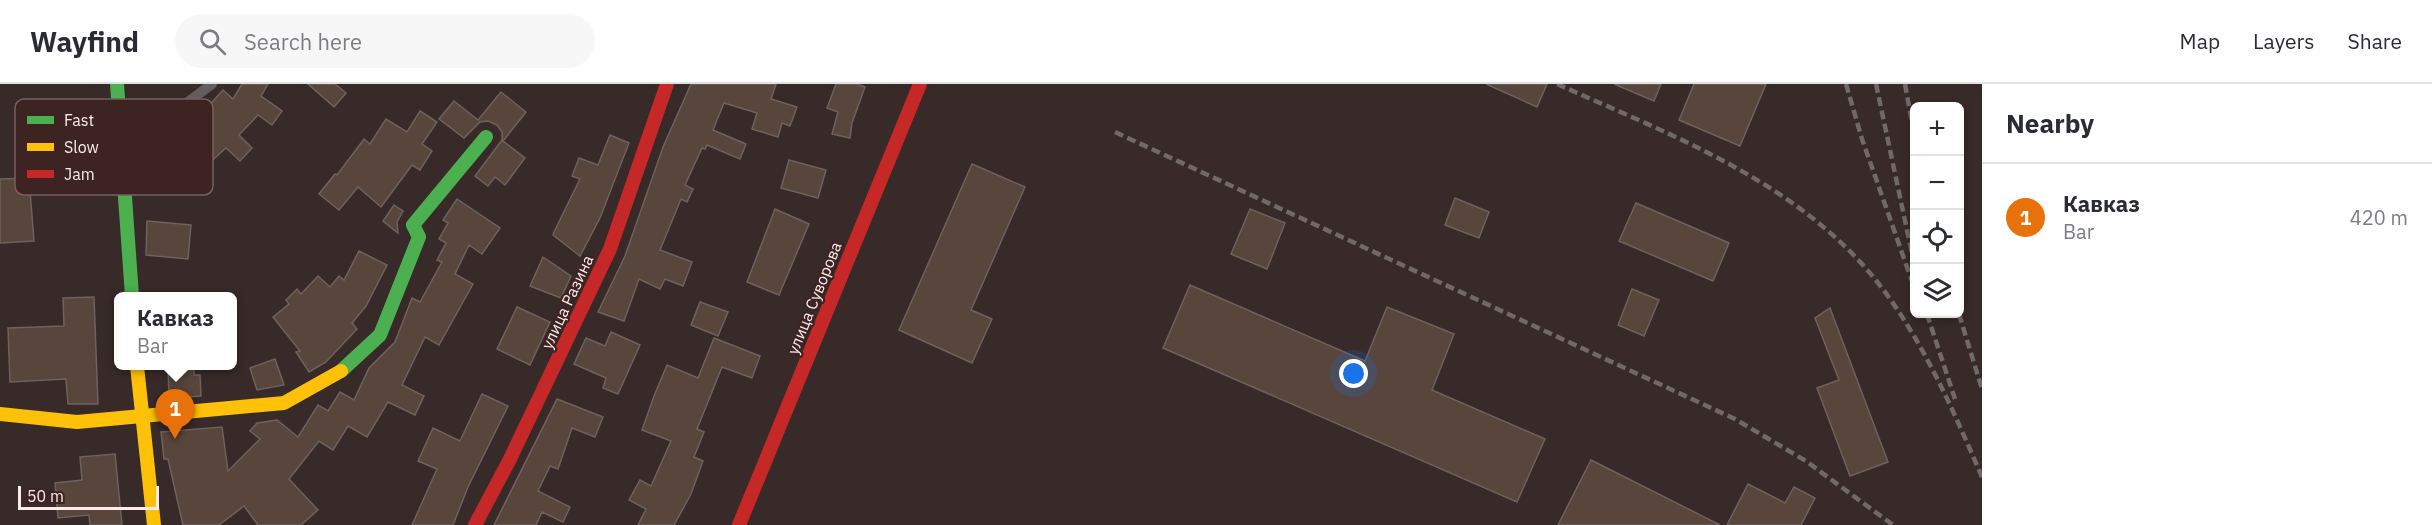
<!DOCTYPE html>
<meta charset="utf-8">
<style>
:root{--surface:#fff;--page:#f7f7f7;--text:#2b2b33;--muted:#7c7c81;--line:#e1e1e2;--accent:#6a6367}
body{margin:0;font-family:"IBM Plex Sans",sans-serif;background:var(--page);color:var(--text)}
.controls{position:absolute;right:18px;top:18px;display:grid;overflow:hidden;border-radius:9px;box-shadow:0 3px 9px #0003}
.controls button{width:54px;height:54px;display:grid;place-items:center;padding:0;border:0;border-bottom:2px solid var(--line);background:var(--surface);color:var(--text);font:30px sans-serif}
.scale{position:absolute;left:18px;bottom:15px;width:141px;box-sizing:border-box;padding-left:6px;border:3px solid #fcebea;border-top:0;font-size:16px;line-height:21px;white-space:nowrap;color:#fcebea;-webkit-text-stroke:4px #3d2423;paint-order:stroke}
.you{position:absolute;left:1354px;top:290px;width:21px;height:21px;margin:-15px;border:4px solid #fff;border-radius:50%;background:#1a73e8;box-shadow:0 0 0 9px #1a73e833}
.badge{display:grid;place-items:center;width:39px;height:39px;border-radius:50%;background:var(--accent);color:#fff;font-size:20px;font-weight:700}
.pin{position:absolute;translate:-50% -50px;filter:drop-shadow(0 2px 3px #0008)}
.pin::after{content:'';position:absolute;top:32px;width:21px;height:18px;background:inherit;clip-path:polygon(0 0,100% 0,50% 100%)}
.popup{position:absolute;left:114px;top:208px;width:123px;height:78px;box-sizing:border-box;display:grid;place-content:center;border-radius:9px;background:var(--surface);filter:drop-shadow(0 2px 4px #0005);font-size:20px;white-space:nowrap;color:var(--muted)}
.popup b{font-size:22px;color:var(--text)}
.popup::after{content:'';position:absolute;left:50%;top:100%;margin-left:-12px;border:12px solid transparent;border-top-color:var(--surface)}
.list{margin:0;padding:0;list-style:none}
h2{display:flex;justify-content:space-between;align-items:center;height:78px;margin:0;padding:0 24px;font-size:26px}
h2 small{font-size:20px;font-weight:400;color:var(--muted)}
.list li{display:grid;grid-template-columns:39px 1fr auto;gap:18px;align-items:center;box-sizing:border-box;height:108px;padding:0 24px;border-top:2px solid var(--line)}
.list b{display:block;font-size:22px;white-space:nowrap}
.list p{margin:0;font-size:20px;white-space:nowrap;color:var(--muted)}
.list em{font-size:20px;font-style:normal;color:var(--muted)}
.icon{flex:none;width:33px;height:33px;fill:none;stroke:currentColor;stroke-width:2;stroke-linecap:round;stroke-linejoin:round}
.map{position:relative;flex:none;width:1982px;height:441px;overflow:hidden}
header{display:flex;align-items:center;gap:36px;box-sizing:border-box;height:84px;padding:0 30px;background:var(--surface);border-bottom:2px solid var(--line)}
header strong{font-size:28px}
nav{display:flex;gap:33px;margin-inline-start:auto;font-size:21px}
.search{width:420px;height:54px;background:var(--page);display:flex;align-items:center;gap:15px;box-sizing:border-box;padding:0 21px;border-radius:33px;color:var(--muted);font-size:22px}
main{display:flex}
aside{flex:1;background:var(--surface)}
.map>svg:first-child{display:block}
.building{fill:#58453c;stroke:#6d625e;stroke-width:1.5}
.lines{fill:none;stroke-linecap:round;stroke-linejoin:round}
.lane{stroke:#645d5f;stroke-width:10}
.fast{stroke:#4caf50;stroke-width:14}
.slow{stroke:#ffc107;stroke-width:14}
.jam{stroke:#c62828;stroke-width:14}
.rail{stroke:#706869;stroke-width:4.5;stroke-dasharray:9 4.5;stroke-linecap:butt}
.labels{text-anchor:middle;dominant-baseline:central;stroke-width:4.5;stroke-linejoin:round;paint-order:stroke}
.street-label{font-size:16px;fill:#fcebea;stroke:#3d2423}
.key{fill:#3d2423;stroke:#76605f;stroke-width:1.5}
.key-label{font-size:16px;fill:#fcebea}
</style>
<header>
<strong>Wayfind</strong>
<div class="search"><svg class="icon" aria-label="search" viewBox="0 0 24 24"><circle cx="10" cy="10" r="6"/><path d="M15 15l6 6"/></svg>Search here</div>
<nav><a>Map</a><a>Layers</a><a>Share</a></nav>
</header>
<main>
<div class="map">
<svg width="1982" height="441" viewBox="0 0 1982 441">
<rect width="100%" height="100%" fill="#372a29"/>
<g class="building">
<path d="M242,0h26l-7,12 21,15 -10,14 -14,-10 -19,20 13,13 -12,13 -14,-13 -40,36 -29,-32 44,-45 3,4 19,-21 10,9z"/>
<path d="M308,0h27l11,9 -12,14z"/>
<path d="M691,0h85l-5,15 26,8 -7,19 -8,-3 -4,14 -26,-8 5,-16 -33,-10 -11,27 33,14 -6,15 -33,-14 -2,4 -3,-1 -17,37 8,4 -6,13 -6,-3 -21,51 32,12 -9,24 -18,-7 -5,10 -21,-10 -15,42 -26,-9 27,-56 38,-109z"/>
<path d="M836,0h21l8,3 -13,36 -2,15 -18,-4 6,-22 -11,-4z"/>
<path d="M1486,0h61l-10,23z"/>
<path d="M1614,0h47l-7,17z"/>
<path d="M1694,0h72l-26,62 -61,-26z"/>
<path d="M501,8l25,20 -23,29 22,17 -20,27 -10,-8 -7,9 -13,-10 27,-36v-8l-5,-7 -9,-4 -8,1 -16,16 -25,-19 15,-18 24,19z"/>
<path d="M420,27l17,11 -15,22 10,7 -12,19 -8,-5 -31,42 -23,-20 -19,23 -20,-16 16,-20 2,1 27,-36 6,5 16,-25 21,13z"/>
<path d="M610,51l19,8 -29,75 -20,38 -27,-21 1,-3 26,-53 -8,-3 7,-18 19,7z"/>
<path d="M789,76l37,10 -8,28 -37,-10z"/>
<path d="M972,80l53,23 -54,123 21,9 -20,44 -73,-33z"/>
<path d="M29,94l5,63 -34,2v-64z"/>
<path d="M1455,114l34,14 -10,26 -34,-13z"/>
<path d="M457,115l43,29 -18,26 -13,-9 -14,29 18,10 -34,61 -14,-8 -23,48 22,11 -9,19 -27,-13 -21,35 -19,-11 -15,24 -14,-9 -30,38 29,31 -17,15h-43l-14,-19 -25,19h-36l-15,-66h-4l-3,-27 61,-5 6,44 32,-32 -10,-8 7,-8 20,-3 21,17 20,-32 10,6 12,-19 14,8 15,-32 26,-26 17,-44 8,4 22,-40 -5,-2 9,-17 -7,-4 9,-16 -5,-3z"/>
<path d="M1636,119l93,40 -16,38 -94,-40z"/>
<path d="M394,121l9,6 -6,11 1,11 -15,-12z"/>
<path d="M775,125l34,15 -30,71 -32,-13z"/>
<path d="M1250,125l35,14 -18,46 -36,-15z"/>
<path d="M147,137l44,4 -3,34 -42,-4z"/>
<path d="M359,167l28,14 -21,41 -14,17 5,6 -31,33 -17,10 -13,-20 4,-1 -27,-34 16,-13 -3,-4 11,-11 4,5 17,-18 12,11 9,-11 5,4z"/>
<path d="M543,173l28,19 -10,22 -31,-12z"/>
<path d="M1190,201l175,76 22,-54 67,27 -22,56 113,49 -28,63 -354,-154z"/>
<path d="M1632,205l27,11 -15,36 -26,-11z"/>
<path d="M94,213l4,107h-30l-2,-25 -56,3 -2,-54 56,-2 -1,-28z"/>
<path d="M700,218l28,10 -10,24 -27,-11z"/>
<path d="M517,223l33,15 -20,43 -33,-16z"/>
<path d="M1830,224l58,154 -38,14 -33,-88 22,-8 -24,-62z"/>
<path d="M611,248l29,13 -22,49 -15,-6 3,-10 -32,-14 12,-26 19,8z"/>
<path d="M714,254l46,18 -8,22 -30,-11 -25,62 7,3 -10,25 9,4 -12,33 -17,31h-36l8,-16 -17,-9 11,-20 11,6 20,-45 -29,-11 12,-34 13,-31 31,13z"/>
<path d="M275,275l9,26 -27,5 -7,-22z"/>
<path d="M168,282h26v9h6l1,21 -32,2z"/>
<path d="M482,310l26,12 -40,81 -15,38h-41l25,-56 -19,-8 15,-33 27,13z"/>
<path d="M557,315l46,18 -8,20 -23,-9 -14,41 -8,-3 -12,25 32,16 -7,15 -21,-10 -6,13h-42z"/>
<path d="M115,370l7,71h-32l-1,-10 -31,3 -3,-35 27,-3 -2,-23z"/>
<path d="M1591,376l129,65h-162z"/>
<path d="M1748,400l37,19 9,-16 21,11 -14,27h-74z"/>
</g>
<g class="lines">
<path class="lane" d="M121,43l59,-19 32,-24"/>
<g class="fast">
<path d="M117,0l15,212"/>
<path d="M341,287l39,-36 39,-98 -6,-12 73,-88"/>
</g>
<g class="slow">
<path d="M137,282l17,159"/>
<path d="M0,330l77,8 207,-19 57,-32"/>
</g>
<g class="jam">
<path d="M475,441l35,-66 100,-210 57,-165"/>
<path d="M739,441l181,-441"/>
</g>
<g class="rail">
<path d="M1557,0c116,52 245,99 325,204 43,57 72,124 100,189"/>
<path d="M1846,0l16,55 52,148"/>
<path d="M1876,0l38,179"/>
<path d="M1905,0l9,50"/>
<path d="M1115,48l620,287 71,42 87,64"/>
<path d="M1927,230l28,85"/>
<path d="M1959,230l23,75"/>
</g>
</g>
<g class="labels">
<g class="street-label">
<text transform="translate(814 214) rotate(-68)">улица Суворова</text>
<text transform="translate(567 218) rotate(-65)">улица Разина</text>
</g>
</g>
<rect x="15" y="15" width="198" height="96" rx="9" class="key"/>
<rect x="27" y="32" width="27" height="8" fill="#4caf50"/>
<rect x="27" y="59" width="27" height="8" fill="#ffc107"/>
<rect x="27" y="86" width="27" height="8" fill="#c62828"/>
<g class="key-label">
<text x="64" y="42">Fast</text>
<text x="64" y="69">Slow</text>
<text x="64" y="96">Jam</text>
</g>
</svg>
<div class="controls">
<button>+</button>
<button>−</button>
<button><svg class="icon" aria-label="locate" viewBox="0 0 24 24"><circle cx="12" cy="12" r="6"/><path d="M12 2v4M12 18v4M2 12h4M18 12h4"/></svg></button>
<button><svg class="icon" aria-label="layers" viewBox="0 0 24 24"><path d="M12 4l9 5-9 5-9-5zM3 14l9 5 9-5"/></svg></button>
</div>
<div class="scale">50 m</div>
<div class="you"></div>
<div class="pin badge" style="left:175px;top:355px;background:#e8710a">1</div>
<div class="popup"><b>Кавказ</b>Bar</div>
</div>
<aside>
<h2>Nearby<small></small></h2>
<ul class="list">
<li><span class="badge" style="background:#e8710a">1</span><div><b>Кавказ</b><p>Bar</p></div><em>420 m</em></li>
</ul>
</aside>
</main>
